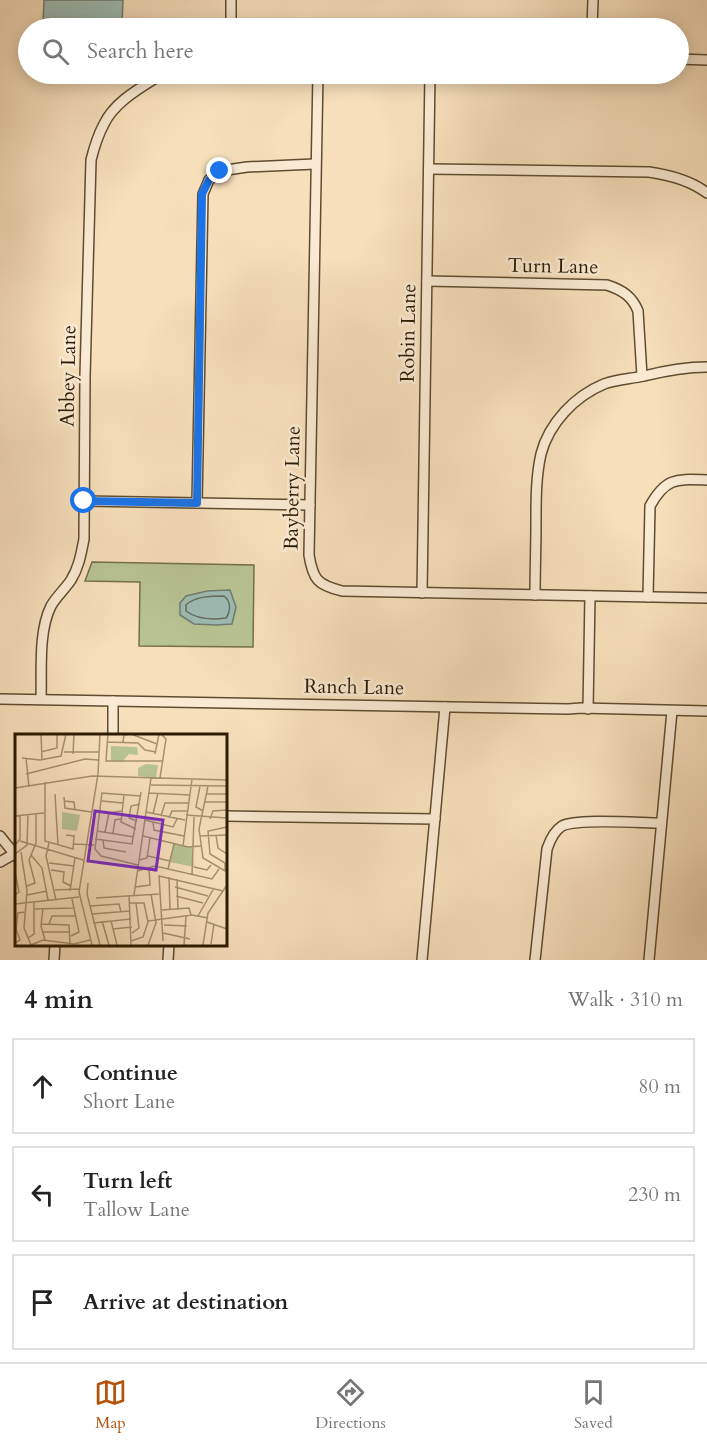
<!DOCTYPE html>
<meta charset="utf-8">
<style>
:root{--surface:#fff;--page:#f6f6f6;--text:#222;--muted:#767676;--line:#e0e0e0;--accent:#b45309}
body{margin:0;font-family:Cardo,serif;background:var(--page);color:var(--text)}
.stop{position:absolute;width:18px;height:18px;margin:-14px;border:4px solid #1a73e8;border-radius:50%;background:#fff}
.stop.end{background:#1a73e8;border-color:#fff;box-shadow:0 2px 6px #0008}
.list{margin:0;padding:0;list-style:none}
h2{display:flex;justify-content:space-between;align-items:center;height:78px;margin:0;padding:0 24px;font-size:26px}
h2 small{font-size:20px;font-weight:400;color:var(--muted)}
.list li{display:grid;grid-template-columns:39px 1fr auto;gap:18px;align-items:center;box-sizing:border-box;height:96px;margin:0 12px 12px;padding:0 12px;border:2px solid var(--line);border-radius:0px}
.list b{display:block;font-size:22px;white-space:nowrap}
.list p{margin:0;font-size:20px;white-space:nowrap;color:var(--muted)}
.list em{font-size:20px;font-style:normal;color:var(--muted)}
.icon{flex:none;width:33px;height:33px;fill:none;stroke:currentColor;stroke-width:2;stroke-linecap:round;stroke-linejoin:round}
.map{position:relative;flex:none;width:707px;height:960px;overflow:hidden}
.search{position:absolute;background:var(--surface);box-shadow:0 3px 15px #0003;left:18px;right:18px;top:18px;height:66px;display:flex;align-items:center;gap:15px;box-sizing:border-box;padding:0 21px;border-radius:33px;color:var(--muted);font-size:22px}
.sheet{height:402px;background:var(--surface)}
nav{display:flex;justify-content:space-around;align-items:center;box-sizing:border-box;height:84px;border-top:2px solid var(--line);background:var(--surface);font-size:16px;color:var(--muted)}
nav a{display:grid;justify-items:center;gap:3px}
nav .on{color:var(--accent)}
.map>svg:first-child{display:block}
.green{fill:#b8c393;stroke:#726f4a;stroke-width:1.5}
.water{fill:#9dbcb4;stroke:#707c6d;stroke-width:1.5}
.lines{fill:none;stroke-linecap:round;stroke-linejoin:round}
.shore{stroke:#646c5b;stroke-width:1.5}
.minor-casing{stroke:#5f4c30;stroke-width:12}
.minor{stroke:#faead3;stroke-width:9}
.route{stroke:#1a73e8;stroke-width:8}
.labels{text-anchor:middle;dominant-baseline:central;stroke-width:5;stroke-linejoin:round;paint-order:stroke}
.street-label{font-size:20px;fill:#2c1b02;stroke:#faead3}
.inset-road{fill:none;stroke:#a69171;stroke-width:1.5}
.view{fill:#7b2cbf;fill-opacity:0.15;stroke:#7b2cbf;stroke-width:3}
.inset-edge{fill:none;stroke:#2c1b02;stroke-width:3}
</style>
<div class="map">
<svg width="707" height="960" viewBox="0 0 707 960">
<rect width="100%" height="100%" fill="#f7dfbb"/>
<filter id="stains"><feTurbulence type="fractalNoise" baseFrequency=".00333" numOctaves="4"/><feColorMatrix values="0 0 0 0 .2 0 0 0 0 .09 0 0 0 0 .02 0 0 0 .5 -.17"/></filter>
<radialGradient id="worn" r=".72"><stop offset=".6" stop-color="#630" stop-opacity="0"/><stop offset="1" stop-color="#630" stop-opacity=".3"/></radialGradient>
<path class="green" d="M92,562l162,3 -1,82 -114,-1 1,-64 -55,-1z"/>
<g class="water">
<path d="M44,0h79l-1,25 -2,3h-75l-2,-4z"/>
<path d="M230,590l6,17 -4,17 -16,1 -22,-1 -14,-9v-12l6,-7 21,-5z"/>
</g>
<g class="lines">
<path class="shore" d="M224,596c7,5 7,15 2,22 -14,2 -28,2 -40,-7v-6c9,-9 26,-9 38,-9z"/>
<defs>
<g id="minor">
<path d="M231,0v28"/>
<path d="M592,28l1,-28"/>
<path d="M678,59l29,1"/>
<path d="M318,74l-9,481c4,25 9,30 33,36l365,7"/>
<path d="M429,169l220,3c21,3 41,8 58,21"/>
<path d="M427,281l180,4c15,5 25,11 31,26l4,65"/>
<path d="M84,501l226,4"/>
<path d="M197,503l6,-309 6,-14 11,-9 27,-4 68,-3"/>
<path d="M422,593l8,-519"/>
<path d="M535,595c0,-24 1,-49 1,-73 0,-23 0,-46 5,-68 8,-31 34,-58 63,-70 13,-5 26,-5 40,-8 20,-5 42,-9 63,-9"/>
<path d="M648,597l2,-91c16,-29 27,-27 57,-26"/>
<path d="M0,699l568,10 13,-1 126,3"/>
<path d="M41,699c1,-28 -3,-67 10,-93 5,-9 14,-17 20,-26 8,-13 10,-26 13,-41l1,-163 6,-216c3,-12 7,-25 13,-36 11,-23 38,-37 58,-50"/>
<path d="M588,709l2,-113"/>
<path d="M113,735v-34"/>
<path d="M225,816l210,3"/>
<path d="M0,836l16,20"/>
<path d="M0,862l14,-8"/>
<path d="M54,960l1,-16"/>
<path d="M168,960l1,-16"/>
<path d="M422,960l23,-253"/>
<path d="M535,960l12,-111c3,-9 7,-18 15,-23 15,-8 79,-3 99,-3"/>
<path d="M649,960l23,-249"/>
</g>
</defs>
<use href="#minor" class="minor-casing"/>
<use href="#minor" class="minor"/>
</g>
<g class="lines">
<path class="route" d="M84,501l113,2 5,-309 7,-14 11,-9"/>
</g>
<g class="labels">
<g class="street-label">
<text transform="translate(553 266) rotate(1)">Turn Lane</text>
<text transform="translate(408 333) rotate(-89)">Robin Lane</text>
<text transform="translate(68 376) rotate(-89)">Abbey Lane</text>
<text transform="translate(292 488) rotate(-89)">Bayberry Lane</text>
<text transform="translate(354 687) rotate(1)">Ranch Lane</text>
</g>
</g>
<g transform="translate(15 734)">
<rect width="212" height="212" fill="#f7dfbb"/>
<path d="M96,12l26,1 1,8 -9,-1 -7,8 -11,-1zM131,30l12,1 -2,13 -18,-2v-8zM47,78l18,3 -3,16 -15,-2zM159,110l18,3 2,20 -24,-5z" fill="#b8c393"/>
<path class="inset-road" d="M26,0l1,26M93,0l-2,27h57M92,8l31,1 7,7 11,2M108,8l1,-7 7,-1 26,10M26,18l16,-4v-13M49,18h35M58,20l1,-20M140,20l4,-20M7,24l18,2 21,-4 5,-22M11,24l3,29M11,40l59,-15 13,1M145,44l6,-39 -5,-5M30,48v59l28,8 1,-13 -8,-1M136,51l76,1M185,52l-4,21 7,4M193,52l-9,43 4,29 24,14M0,54l77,-12 135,4M86,59l40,3M87,59l-7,56 6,7 37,9M134,59l41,2M40,60l3,51M191,60h21M109,61l-3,27 15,7M49,63l1,11 26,4M49,67l10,1 1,8M87,67l21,2M190,68h22M131,78l39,8M138,80l5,-21M171,81l41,3M0,82l29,-3M146,82l4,-13h23M154,84l3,-7h15M195,85l3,-8 14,-1M130,86l28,7 4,-8M122,87l-8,-3 2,-12 9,-2M138,88l1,8 30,6M82,97l37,6M90,98l4,-19 13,-2M98,99l2,-13 6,-1M201,101l2,13 9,6M128,102l45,11 13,-1M185,102l27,-1M80,105l37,5 9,-52M88,106l1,8 22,4M5,107l63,19M34,109l-3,13 10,44M59,110l20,1M0,111l5,-6v-23M168,112l9,-67M6,118l6,39 -3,37 7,17M0,120l12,-9 1,-30M16,121l11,13 6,32M133,122l22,5M124,126l8,-2 3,-20M34,129l25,3M179,133l13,3 4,-5M153,135l6,-25M36,136l13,2 -1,10 8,4M122,137l18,-5 57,13 7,-10M210,137v-8l-15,-9 -2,-23 19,-4M0,138l4,20 -4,3M177,141l2,-58M154,143l1,33M162,145l1,31M73,149l-1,11 13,51M12,152l8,-3 -6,-23 7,-17v-29M120,153l15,-2 -1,-17M160,153l33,9M40,156l24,-1M55,157l5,-33M12,161l20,-4M114,161l2,50M119,161l17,-117M161,162l27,7M81,164l63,-4M114,169h15l4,19 -5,15 -12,4M0,170l64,-7M75,172l29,-2 2,8M28,174l-2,18 4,14M20,175l38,-1M147,176l27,-2 2,7M77,180l38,-3M183,182l16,-28M87,187l7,24M96,187l6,24M133,187l44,-6 16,3M192,188l20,7M78,189l38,-4M26,190l28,1 1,19M34,190l3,-8h23M149,191l23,1M98,195l19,-2M28,198h27M117,199l7,-5 -3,-25M148,199l27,6M56,202l8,-4 -7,-33M13,204l6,-4v-32M148,207l-4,-65 64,15M0,209l5,-3 -4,-11 2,-16 8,-1M196,210l3,-20M16,211l12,-5 31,4 16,-4M77,211l-13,-53 19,-118 2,-40M133,211l8,-22 -5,-29M169,211l2,-29M188,211l5,-32 19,-28"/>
<path class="view" d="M80,77l68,9 -7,50 -68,-9z"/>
<rect width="212" height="212" class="inset-edge"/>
</g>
<rect width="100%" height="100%" filter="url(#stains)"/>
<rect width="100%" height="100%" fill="url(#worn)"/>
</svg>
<div class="stop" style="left:84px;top:501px"></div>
<div class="stop end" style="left:220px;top:171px"></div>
<div class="search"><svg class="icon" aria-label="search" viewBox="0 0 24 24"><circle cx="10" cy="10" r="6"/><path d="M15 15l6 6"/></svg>Search here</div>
</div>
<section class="sheet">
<h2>4 min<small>Walk · 310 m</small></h2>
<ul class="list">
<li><svg class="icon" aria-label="ahead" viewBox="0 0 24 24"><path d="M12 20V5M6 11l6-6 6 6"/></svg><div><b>Continue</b><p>Short Lane</p></div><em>80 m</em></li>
<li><svg class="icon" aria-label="left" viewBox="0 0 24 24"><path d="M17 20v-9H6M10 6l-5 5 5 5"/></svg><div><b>Turn left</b><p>Tallow Lane</p></div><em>230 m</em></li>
<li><svg class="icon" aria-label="arrive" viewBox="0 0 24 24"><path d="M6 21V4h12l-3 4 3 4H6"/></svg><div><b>Arrive at destination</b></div></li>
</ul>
</section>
<nav>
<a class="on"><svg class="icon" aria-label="map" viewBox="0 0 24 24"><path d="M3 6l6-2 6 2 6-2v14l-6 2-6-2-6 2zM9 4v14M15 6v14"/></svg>Map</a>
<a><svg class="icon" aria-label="directions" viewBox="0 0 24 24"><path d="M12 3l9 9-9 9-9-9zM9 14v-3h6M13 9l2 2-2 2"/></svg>Directions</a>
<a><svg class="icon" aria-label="saved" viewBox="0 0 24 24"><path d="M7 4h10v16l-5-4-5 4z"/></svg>Saved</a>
</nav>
